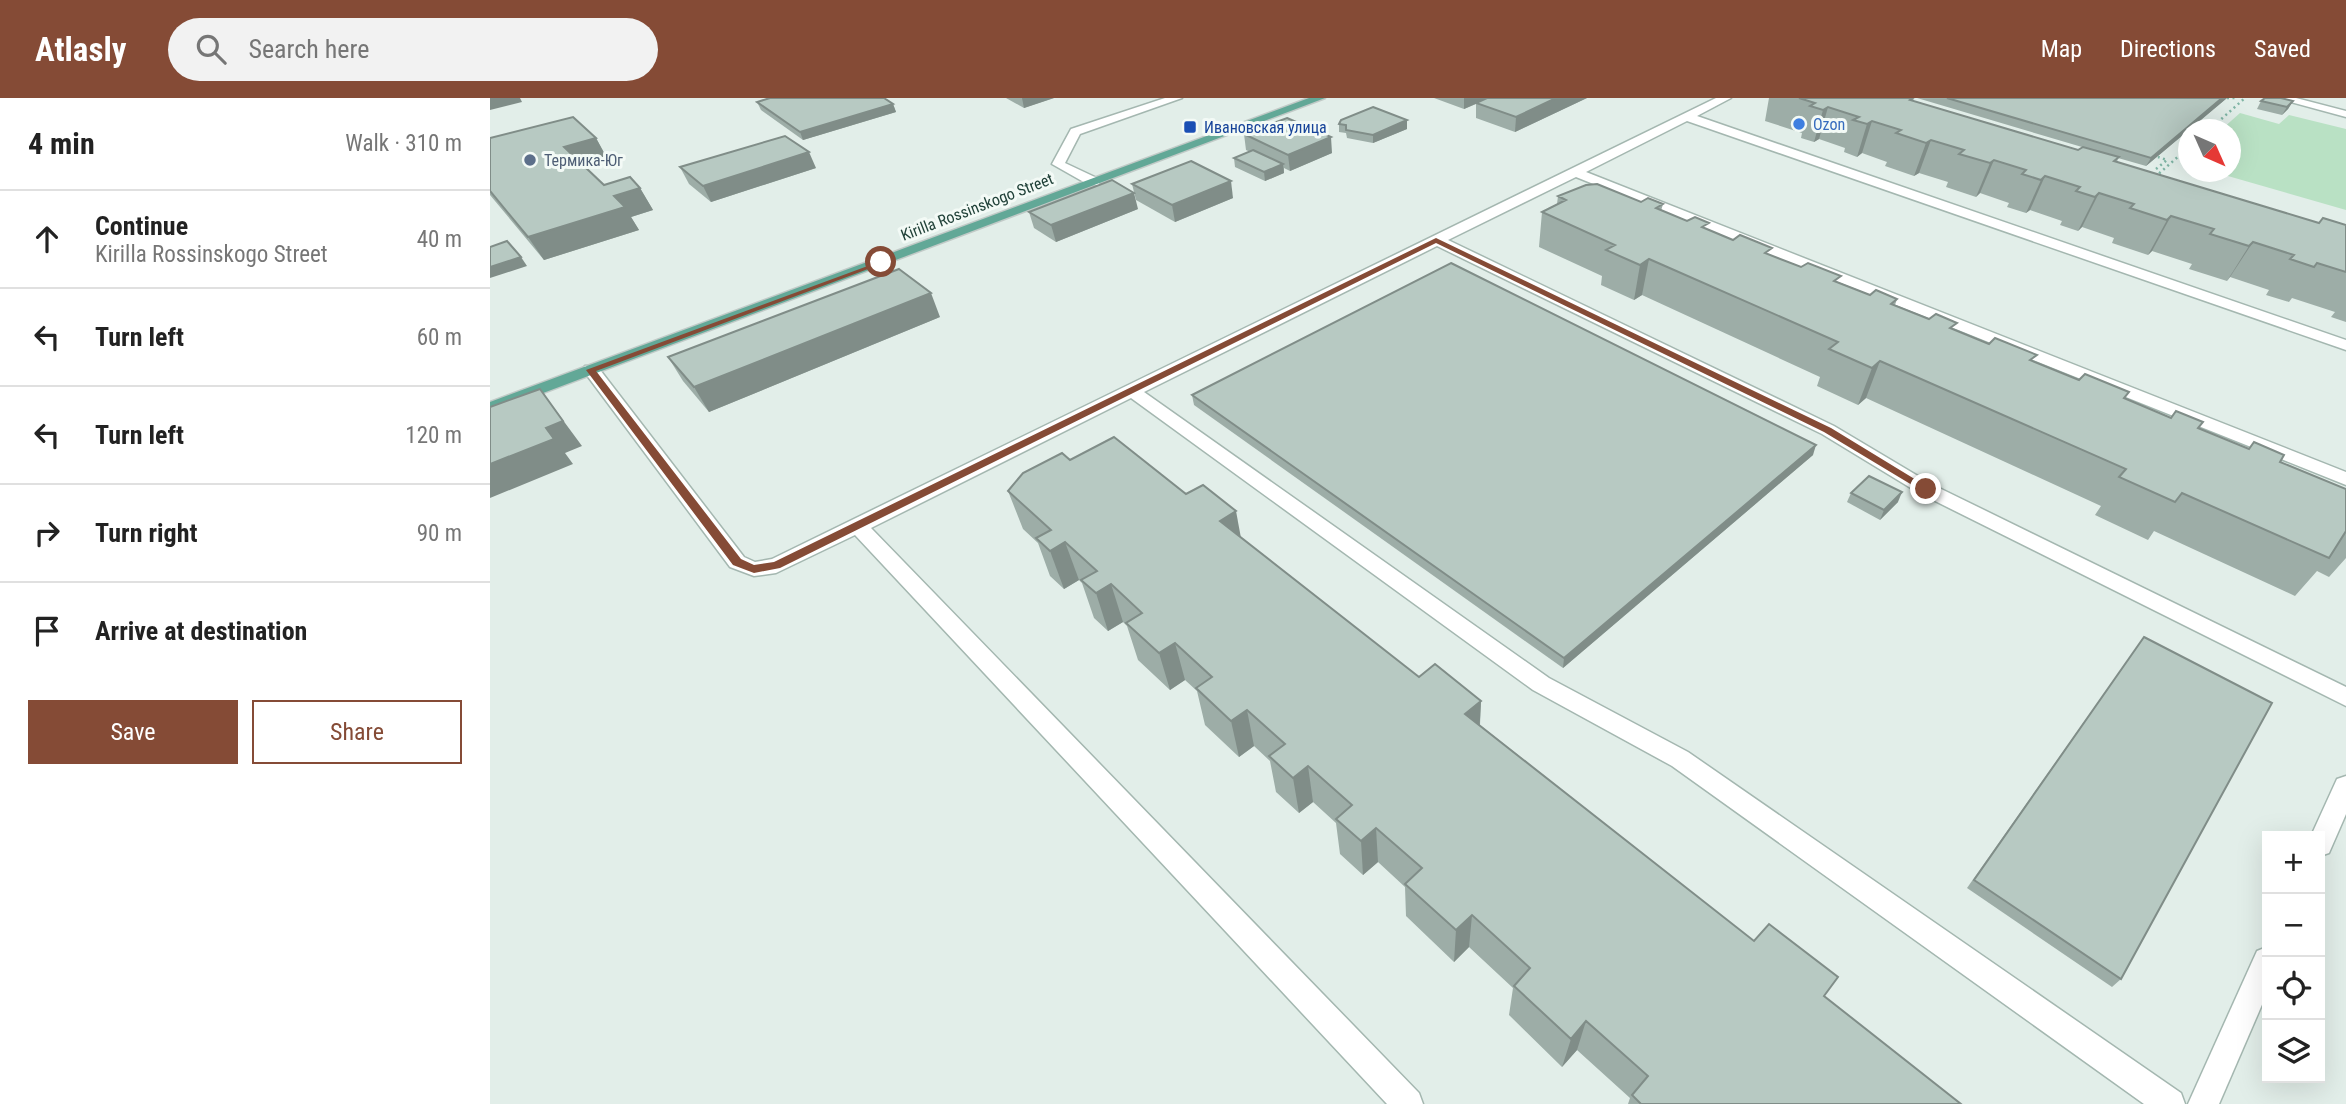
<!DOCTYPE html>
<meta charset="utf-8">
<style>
:root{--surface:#fff;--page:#f2f2f2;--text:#222;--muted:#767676;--line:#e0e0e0;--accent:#854b36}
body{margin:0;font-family:"Roboto Condensed",sans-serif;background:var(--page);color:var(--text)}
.controls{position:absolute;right:21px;bottom:21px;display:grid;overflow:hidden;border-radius:0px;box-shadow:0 7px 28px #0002}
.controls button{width:63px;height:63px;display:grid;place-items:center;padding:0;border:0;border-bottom:2px solid var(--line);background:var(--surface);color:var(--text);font:35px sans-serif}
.compass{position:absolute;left:1688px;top:21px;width:63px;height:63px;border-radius:50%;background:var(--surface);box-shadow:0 7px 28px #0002;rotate:135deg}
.stop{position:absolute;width:21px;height:21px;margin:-16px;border:5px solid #854b36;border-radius:50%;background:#fff}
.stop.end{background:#854b36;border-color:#fff;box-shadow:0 2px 7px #0008}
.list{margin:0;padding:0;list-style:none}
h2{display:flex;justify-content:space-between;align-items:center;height:91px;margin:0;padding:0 28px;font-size:30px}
h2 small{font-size:23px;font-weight:400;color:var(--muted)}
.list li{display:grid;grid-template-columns:46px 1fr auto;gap:21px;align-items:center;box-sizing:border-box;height:98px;padding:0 28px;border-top:2px solid var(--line)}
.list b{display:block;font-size:26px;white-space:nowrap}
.list p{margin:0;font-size:23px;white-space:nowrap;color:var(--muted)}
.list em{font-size:23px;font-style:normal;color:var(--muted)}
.actions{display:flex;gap:14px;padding:21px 28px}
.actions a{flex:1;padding:16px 0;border:2px solid var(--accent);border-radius:0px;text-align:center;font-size:24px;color:var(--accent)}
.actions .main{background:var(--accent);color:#fff}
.icon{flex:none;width:38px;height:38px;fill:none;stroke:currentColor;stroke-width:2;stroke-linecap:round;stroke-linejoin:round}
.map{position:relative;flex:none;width:1856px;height:1006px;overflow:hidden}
header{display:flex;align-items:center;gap:42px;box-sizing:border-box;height:98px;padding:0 35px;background:var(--accent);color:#fff}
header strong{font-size:33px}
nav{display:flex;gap:38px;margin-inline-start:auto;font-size:24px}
.search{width:490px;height:63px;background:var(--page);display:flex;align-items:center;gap:18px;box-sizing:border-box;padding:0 24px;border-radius:38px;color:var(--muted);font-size:26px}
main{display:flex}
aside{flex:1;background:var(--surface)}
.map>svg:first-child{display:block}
.green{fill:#b9e1c4}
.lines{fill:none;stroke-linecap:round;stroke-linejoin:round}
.minor-casing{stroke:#a4b7b0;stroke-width:3}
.major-casing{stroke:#c1cac7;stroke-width:3}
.path{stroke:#7fb5a5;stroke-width:2.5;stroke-dasharray:2 3.5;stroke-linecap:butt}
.minor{fill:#fff;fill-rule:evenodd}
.major{fill:#62a897;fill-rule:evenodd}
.wall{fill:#9dada7}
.shaded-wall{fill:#808d88}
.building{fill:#b7c9c2;stroke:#808d88;stroke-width:2}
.route{fill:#854b36}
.shop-dot{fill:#3f7fe0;stroke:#f3faf6;stroke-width:2.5}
.transit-dot{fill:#1a4fb4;stroke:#f3faf6;stroke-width:2.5}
.service-dot{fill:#5c6f8a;stroke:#f3faf6;stroke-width:2.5}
.labels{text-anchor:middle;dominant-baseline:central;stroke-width:6;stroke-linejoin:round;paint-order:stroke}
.far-shop-label{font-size:16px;fill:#366cbe;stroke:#f3faf6;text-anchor:start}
.far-transit-label{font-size:16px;fill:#164399;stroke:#f3faf6;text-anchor:start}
.far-service-label{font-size:16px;fill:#4e5e75;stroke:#f3faf6;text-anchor:start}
.far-street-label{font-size:16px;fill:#204138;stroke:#f3faf6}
</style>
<header>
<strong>Atlasly</strong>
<div class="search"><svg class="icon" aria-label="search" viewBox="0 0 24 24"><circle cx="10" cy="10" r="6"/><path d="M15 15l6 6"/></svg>Search here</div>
<nav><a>Map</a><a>Directions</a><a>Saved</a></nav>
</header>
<main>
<aside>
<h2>4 min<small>Walk · 310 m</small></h2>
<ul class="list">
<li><svg class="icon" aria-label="ahead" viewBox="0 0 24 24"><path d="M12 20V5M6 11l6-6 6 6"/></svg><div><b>Continue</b><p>Kirilla Rossinskogo Street</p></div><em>40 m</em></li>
<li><svg class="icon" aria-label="left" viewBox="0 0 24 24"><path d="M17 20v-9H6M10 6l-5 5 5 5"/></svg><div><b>Turn left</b></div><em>60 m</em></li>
<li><svg class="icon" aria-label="left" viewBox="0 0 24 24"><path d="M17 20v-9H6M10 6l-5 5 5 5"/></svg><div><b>Turn left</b></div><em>120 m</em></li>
<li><svg class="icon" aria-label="right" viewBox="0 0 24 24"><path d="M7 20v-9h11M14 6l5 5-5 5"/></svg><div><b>Turn right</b></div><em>90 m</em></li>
<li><svg class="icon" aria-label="arrive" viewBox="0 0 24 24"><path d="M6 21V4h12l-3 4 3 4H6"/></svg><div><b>Arrive at destination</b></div></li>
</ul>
<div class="actions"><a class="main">Save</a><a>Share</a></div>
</aside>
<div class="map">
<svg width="1856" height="1006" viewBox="0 0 1856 1006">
<rect width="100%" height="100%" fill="#e2eee9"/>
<path class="green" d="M1750,15l39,11 10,-9 57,14v81l-132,-38h17v-42l-9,-1z"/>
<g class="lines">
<defs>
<g id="minor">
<path d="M675,0h17l-102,36 -15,29 34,16v6h-10l-37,-21 19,-35z"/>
<path d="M1226,0h15l-34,18 649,224v10l-659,-229 -101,51 760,300v13l-770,-308 -128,63 386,186 99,59 413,202v19l-427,-213 -97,-59 -385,-188 -293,146 405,286 139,74 493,341 4,11h-41l-472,-338 -139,-76 -402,-292 -260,130 548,565 4,11h-36l-532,-569 -79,38 -22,3 -24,-9 -147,-197 2,-4h12l147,191 11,5 17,-3z"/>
<path d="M1786,0h20l50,13v6z"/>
<path d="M1856,678v38l-17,39 -9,3v-20h-9l26,-57z"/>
<path d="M1777,849v46l-48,111h-31l69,-153z"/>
</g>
<path id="major" d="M819,0h16l-835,315v-11z"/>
</defs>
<use href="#minor" class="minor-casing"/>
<use href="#major" class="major-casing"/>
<g class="path">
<path d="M1737,0h11"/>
<path d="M1719,32l36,-32"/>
<path d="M1666,71l11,-9 -9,-3"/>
<path d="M1665,79l34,-30"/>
</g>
<use href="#minor" class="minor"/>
<use href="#major" class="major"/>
</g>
<g class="wall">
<path d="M516,0h48l-30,10z"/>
<path d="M944,0h153l-72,34 -39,-14v-14l-12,5z"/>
<path d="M1279,0h144l1,3 164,49 4,-3 -165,-49h310l-81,68 -28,-8 -1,4 202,61 27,2v97l-15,-5 4,-5 -43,-14 -3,4 -23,-7 3,-5 -39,-13 -3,4 -38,-12 3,-5 -40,-13 -4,4 -36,-12 2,-5 -32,-11 -4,4 -18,-6 2,-4 -32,-11 -4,3 -19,-6 2,-4 -29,-10 -4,4 -30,-10 2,-5 -29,-9 -5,3 -29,-10 2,-4 -25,-9 -5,4 -13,-5 1,-4 -26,-9 -5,3 -13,-4 1,-5 -37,-12z"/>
<path d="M1771,3h32l-5,8 -6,6 -25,-6z"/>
<path d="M267,4l136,2 3,8 -93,28 -42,-30z"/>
<path d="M917,22v9l-34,14 -26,-5 -1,-5 -7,-1v-8z"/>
<path d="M754,36l88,19 -42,18 -6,-3v5l-19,8 -30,-14 -1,-9 16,-6 -4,-2z"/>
<path d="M0,40h106l12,22 -24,6 20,19 36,3 13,22 -22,7 8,13 -95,30 -54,-65z"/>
<path d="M190,69l136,1 -105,34 -22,-18z"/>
<path d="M642,86l101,14 -58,24 -39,-22z"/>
<path d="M1068,98l105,8 -2,7 209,84 27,4 -2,6 451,184v69l-17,19 -12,-6 -22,25 -141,-65 -6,9 -53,-25 6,-9 -235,-108 -8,7 -41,-19 3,-9 -178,-82 -8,5 -33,-15 1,-9 -63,-29 3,-35 15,-8z"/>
<path d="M648,111l-82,33 -22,-14 -5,-16z"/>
<path d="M450,219l-231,95 -26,-31 -15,-24z"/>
<path d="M702,297l621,60 -250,213 -369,-263z"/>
<path d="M580,362l171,77 178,140 62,24 -1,24 481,379h-333l2,-6 -53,-48 -15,17 -53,-52 4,-27 -44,-41 -15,15 -48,-46 -1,-29 -27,-25 -15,13 -23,-21 -4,-31 -23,-21 -14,11 -23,-21 -6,-31 -16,-15 -15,11 -34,-32 -8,-34 -12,-11 -15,10 -32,-30 -11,-34 -4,-4 -15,9 -14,-13 -12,-35 -3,-3 -15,9 -14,-13 -12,-33 -15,-14 -15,-38z"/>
<path d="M1361,395l47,9 -18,18 -33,-18z"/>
<path d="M1654,539l-23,342 -9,8 -145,-99z"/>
</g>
<g class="shaded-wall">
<path d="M0,0h30l2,4 -32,8z"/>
<path d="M532,0h32l-30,10z"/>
<path d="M974,0h25l-25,11z"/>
<path d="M1066,0h31l-72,34 1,-15z"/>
<path d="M1732,0h5l-81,68 5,-8z"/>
<path d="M1803,3l-5,8 -6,6 5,-8z"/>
<path d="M403,6l3,8 -93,28 -3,-8z"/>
<path d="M1338,9l-9,32 -5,3 9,-32z"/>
<path d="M917,22v9l-34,14v-8z"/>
<path d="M1382,23l-10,32 -5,4 10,-33z"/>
<path d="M841,39l1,16 -42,18 -2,-16z"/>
<path d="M106,40l12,22 -30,8 -14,-21z"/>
<path d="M1441,42l-12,33 -5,3 12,-33z"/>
<path d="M319,54l7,16 -105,34 -8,-16z"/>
<path d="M1504,62l-14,33 -4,4 14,-34z"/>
<path d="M793,66l1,9 -19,8 -1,-9z"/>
<path d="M1555,78l-15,34 -4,3 15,-33z"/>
<path d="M741,83l2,17 -58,24 -3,-17z"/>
<path d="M150,90l13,22 -22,7 8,13 -95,30 -16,-23 86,-41z"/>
<path d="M644,95l4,16 -82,33 -5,-17z"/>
<path d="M1609,95l-17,34 -4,4 17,-34z"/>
<path d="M1681,118l-19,35 -4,4 19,-35z"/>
<path d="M1763,144l-23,35 -3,4 22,-35z"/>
<path d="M31,159l6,9 -37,12v-11z"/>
<path d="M1159,161l-7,36 -8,5 6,-35z"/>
<path d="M441,195l9,24 -231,95 -15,-25z"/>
<path d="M1390,263l-14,37 -8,7 14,-37z"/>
<path d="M50,291l42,57 -17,7 8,11 -83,34v-34l56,-36z"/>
<path d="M1326,347l-3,10 -250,213 1,-10z"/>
<path d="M1412,394l-4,10 -18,18 4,-10z"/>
<path d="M746,413l7,38 -23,-28z"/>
<path d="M575,444l14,38 -15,9 -14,-38z"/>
<path d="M621,486l12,38 -15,9 -12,-38z"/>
<path d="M685,545l10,37 -15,10 -11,-37z"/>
<path d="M991,603l-2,36 -14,-23z"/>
<path d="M757,612l7,36 -15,11 -8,-36z"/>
<path d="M818,668l5,36 -14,11 -6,-35z"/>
<path d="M886,730l2,34 -15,13 -2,-34z"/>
<path d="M982,817l-3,32 -15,15 2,-32z"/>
<path d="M1096,923l-9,29 -15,17 9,-28z"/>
</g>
<g class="building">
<path d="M280,0h114l9,6 -93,28 -43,-30z"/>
<path d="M997,0h69l-40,19 -40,-14z"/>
<path d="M1309,0h114l-3,2 168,50 5,-3 36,10 -5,4 205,62 4,-5 23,7v47l-29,-9 -3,4 -24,-8 4,-4 -41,-13 -4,4 -39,-12 4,-5 -43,-13 -4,4 -37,-12 4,-4 -35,-11 -4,4 -19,-6 4,-4 -35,-11 -4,4 -19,-6 4,-4 -32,-10 -4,3 -31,-9 5,-4 -33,-10 -5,3 -30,-10 5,-3 -29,-9 -5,3 -14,-4 6,-3 -31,-10 -5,3 -13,-4 5,-3z"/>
<path d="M1457,0h275l-71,60z"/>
<path d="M1775,0h16l12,3 -6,6 -26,-6z"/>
<path d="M883,9l34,13 -34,15 -27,-5v-5l-7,-1 2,-4z"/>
<path d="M83,19l23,21 -32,9 40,38 26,-8 10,11 -26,8 11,11 -97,30 -38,-46v-53z"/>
<path d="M797,20l44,19 -43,18 -44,-21z"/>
<path d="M295,38l24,16 -106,34 -23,-19z"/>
<path d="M763,52l30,14 -19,8 -30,-14z"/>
<path d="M701,63l40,20 -59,24 -40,-21z"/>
<path d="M622,82l22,13 -83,32 -22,-13z"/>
<path d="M1107,86l44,18 7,-4 15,6 -7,4 31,13 8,-4 14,6 -7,4 31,13 7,-5 32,13 -7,5 36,14 7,-4 33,13 -7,5 36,14 6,-5 21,9 -6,5 38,15 7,-5 21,9 -7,5 39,16 6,-6 42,17 -7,5 49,20 6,-6 44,18 -5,6 47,20 5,-7 27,11 -5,6 51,21 5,-7 30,13 -4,7 66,27v42l-17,27 -147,-65 -7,9 -56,-25 7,-8 -246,-108 -8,7 -43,-19 9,-7 -189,-83 -9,6 -34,-15 9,-5 -73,-33 24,-12 -8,-4 28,-11z"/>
<path d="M17,143l14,16 -31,10v-20z"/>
<path d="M961,165l365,182 -252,213 -372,-263z"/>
<path d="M409,171l32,24 -237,94 -26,-30z"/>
<path d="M50,291l23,32 -17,7 8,11 -64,25v-57z"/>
<path d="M624,339l72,57 17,-9 33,26 -16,10 199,156 16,-13 46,37 -16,13 289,227 15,-17 69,53 -14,19 137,108h-320l-9,-9 16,-19 -62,-55 -15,18 -57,-53 16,-18 -58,-53 -16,15 -51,-46 17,-16 -46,-40 -15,13 -25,-22 16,-14 -44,-39 -15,12 -24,-22 16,-12 -38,-34 -16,11 -35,-33 16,-11 -37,-34 -16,10 -33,-30 16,-10 -31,-29 -15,9 -15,-13 16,-9 -32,-29 -15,9 -14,-13 15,-8 -43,-39 15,-18 39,-20 8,7z"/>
<path d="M1379,378l33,16 -18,18 -33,-17z"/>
<path d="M1654,539l128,66 -151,276 -147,-99z"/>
</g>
<path class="route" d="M946,140l395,190 100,61 -9,2 -98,-59 -388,-189 -656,325 -26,5 -21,-8 -147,-195 298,-110v3l-288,108 145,188 13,6 20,-3z"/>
<circle class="shop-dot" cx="1309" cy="26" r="7"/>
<rect class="transit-dot" x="693" y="22" width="14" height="14" rx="3.5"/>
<circle class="service-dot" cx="40" cy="62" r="7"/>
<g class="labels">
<g class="far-shop-label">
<text x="1323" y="26">Ozon</text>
</g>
<g class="far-transit-label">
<text x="714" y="29">Ивановская улица</text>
</g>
<g class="far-service-label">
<text x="54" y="62">Термика-Юг</text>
</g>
<g class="far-street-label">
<text transform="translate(487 109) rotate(-21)">Kirilla Rossinskogo Street</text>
</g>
</g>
</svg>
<div class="controls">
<button>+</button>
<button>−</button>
<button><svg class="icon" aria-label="locate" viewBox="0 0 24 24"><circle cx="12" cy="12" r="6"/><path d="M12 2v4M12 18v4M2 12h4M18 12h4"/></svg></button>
<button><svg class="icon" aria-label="layers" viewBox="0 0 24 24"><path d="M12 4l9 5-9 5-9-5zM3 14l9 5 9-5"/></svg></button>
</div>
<svg class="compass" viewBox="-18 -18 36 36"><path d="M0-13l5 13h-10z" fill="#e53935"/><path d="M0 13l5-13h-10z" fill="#767676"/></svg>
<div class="stop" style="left:391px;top:164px"></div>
<div class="stop end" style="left:1436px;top:391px"></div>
</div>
</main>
